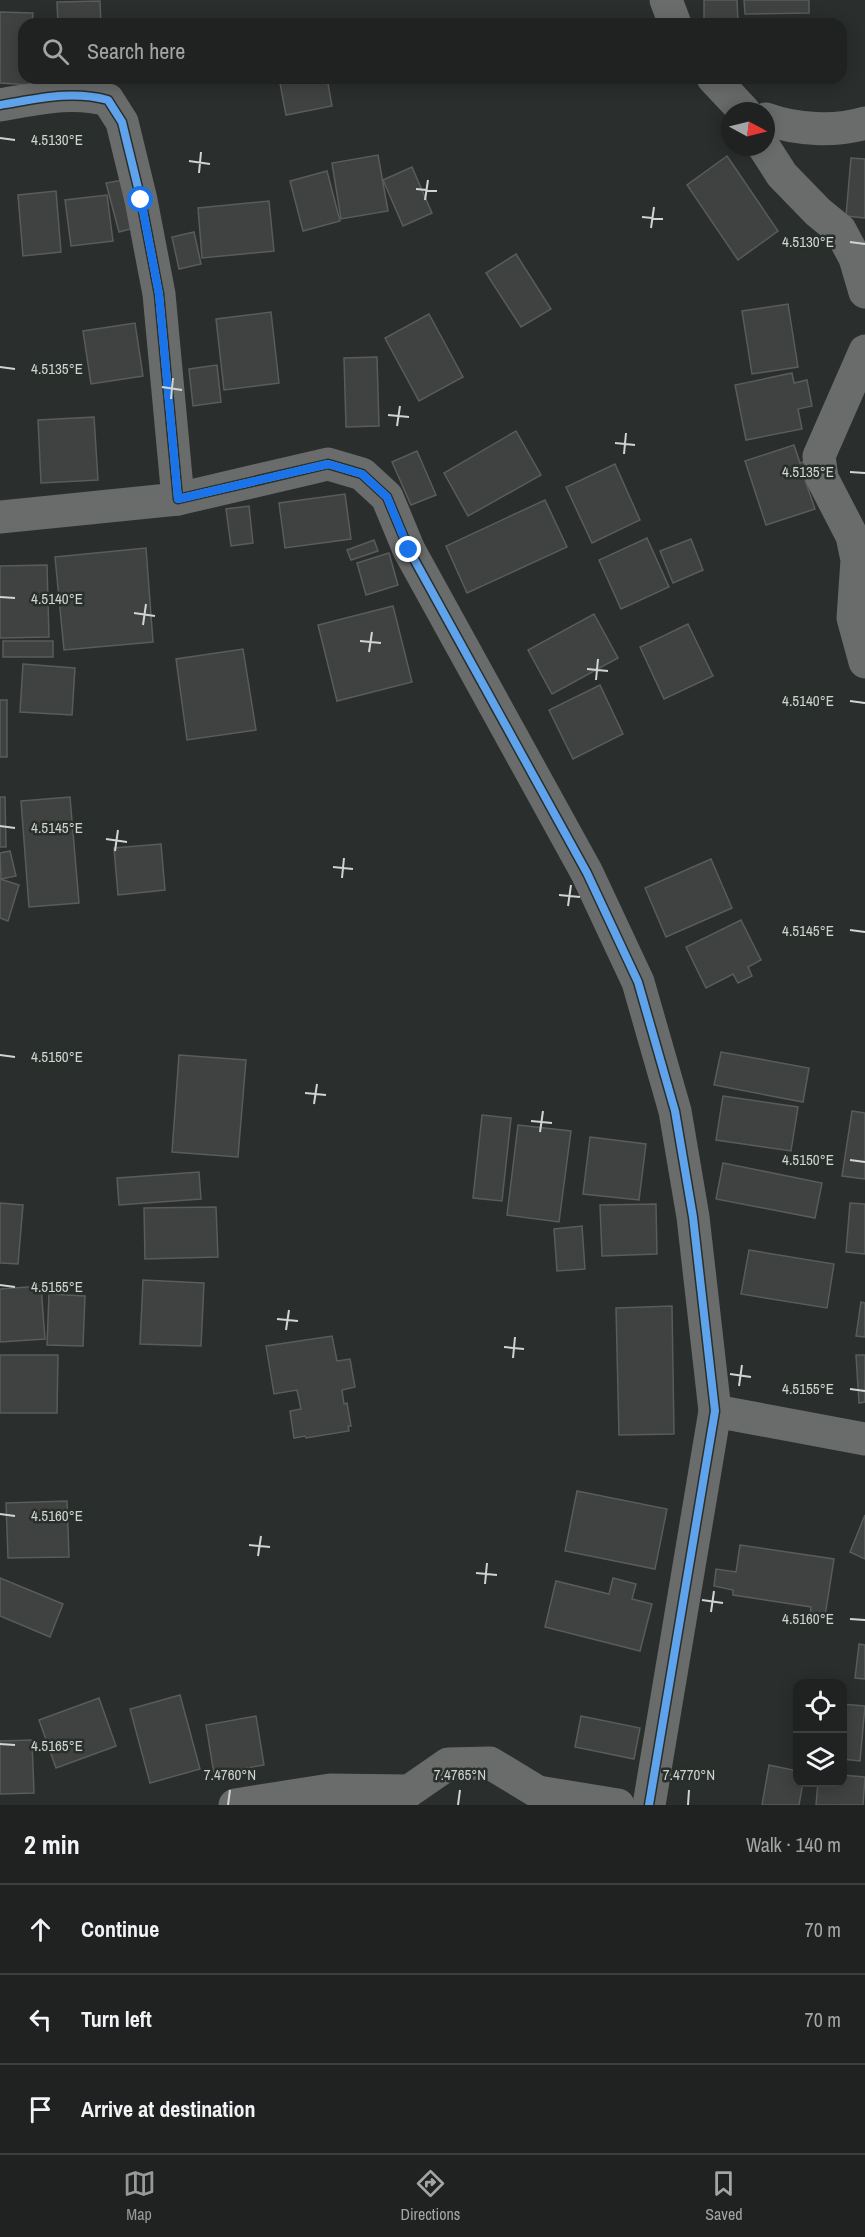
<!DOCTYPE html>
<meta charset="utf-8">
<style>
:root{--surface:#202221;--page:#2d2f2e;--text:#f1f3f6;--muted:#a2a4a5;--line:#3d3f3f;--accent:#979b98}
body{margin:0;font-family:"Archivo Narrow",sans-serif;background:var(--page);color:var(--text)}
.controls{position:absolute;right:18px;bottom:18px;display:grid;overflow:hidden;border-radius:12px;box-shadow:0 3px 15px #0003}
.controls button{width:54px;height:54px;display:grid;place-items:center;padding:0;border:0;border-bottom:2px solid var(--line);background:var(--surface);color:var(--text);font:30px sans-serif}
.compass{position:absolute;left:721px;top:102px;width:54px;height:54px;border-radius:50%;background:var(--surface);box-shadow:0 3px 15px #0003;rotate:97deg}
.stop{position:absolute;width:18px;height:18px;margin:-14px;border:4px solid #1a73e8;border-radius:50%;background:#fff}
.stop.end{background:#1a73e8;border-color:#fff;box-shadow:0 2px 6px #0008}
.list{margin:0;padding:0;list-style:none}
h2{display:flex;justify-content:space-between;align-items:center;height:78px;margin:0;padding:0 24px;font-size:26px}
h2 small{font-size:20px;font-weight:400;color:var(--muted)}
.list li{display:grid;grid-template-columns:39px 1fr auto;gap:18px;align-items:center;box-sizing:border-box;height:90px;padding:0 24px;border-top:2px solid var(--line)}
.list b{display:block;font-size:22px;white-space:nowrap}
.list em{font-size:20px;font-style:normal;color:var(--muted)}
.icon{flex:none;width:33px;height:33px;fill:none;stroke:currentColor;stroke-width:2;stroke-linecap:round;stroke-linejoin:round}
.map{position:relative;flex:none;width:865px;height:1805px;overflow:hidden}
.search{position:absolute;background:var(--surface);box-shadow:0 3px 15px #0003;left:18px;right:18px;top:18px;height:66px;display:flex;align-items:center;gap:15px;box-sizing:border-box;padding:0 21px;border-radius:18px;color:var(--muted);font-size:22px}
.sheet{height:348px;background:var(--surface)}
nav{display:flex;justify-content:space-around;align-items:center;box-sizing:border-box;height:84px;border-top:2px solid var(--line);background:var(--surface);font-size:16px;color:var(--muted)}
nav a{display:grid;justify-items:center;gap:3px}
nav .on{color:var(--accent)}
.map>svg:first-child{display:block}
.building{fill:#3f4241;stroke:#595c5a;stroke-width:1.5}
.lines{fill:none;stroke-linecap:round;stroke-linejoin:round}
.minor{stroke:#696c6a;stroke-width:33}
.cycleway-casing{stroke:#292f2b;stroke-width:11}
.cycleway{stroke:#60a3ed;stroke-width:8}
.route{stroke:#1a73e8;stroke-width:8}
.ticks{fill:none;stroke:#d1d5d2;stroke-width:2}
.ticks-label{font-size:15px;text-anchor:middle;fill:#d1d5d2;stroke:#292f2b;stroke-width:5;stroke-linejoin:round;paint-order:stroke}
</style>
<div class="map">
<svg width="865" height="1805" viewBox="0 0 865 1805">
<rect width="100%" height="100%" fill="#2a2e2c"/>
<g class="building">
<path d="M704,0h33l1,24h-34z"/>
<path d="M744,0h65v13l-64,1z"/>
<path d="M100,1l1,23h-43l-1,-22z"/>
<path d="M0,12l33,1 -1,11h-8v54h6v7l-30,-2z"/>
<path d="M279,78h48l5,28 -46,9z"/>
<path d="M378,155l10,56 -47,8 -9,-56z"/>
<path d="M727,156l51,75 -40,29 -51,-75z"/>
<path d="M851,158l14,1v59l-19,-2z"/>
<path d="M412,167l20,46 -29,13 -20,-46z"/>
<path d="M327,171l13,50 -37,10 -13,-50z"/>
<path d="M122,180l12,48 -15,4 -13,-49z"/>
<path d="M56,191l5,61 -38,4 -5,-61z"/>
<path d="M107,195l6,46 -42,5 -6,-46z"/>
<path d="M269,201l5,50 -72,7 -4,-50z"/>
<path d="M194,232l7,32 -22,5 -7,-32z"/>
<path d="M516,254l35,55 -30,18 -35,-54z"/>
<path d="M788,304l10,63 -46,7 -10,-63z"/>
<path d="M271,312l8,71 -55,7 -8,-71z"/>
<path d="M429,314l34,63 -44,24 -34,-63z"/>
<path d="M135,323l8,53 -52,8 -8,-53z"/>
<path d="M377,357l2,69 -33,1 -2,-69z"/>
<path d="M217,365l4,37 -28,4 -4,-37z"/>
<path d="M792,373l2,10 13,-3 5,26 -14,3 4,20 -56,11 -11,-55z"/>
<path d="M94,417l4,63 -57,3 -3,-63z"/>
<path d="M516,431l25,44 -73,41 -24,-43z"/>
<path d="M794,445l6,18 6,-2 6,17 -7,2 10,29 -49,16 -21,-64z"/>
<path d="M417,451l19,44 -25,10 -19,-43z"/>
<path d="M615,464l25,56 -48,23 -26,-56z"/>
<path d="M345,494l6,45 -66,9 -6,-45z"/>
<path d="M545,500l22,47 -100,46 -21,-47z"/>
<path d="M249,506l4,37 -22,3 -5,-37z"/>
<path d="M647,538l22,49 -48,22 -22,-49z"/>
<path d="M691,539l12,31 -30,13 -13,-32z"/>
<path d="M374,540l4,11 -27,9 -4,-10z"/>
<path d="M146,548l7,94 -89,8 -9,-93z"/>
<path d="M389,553l9,32 -32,10 -9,-32z"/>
<path d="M47,565l2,72 -49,1v-72z"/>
<path d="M393,606l19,76 -75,19 -19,-76z"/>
<path d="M594,614l24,44 -66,36 -24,-44z"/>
<path d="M688,624l25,52 -49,23 -24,-52z"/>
<rect x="3" y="641" width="50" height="16"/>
<path d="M243,649l13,81 -69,10 -11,-81z"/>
<path d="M23,664l52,4 -3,47 -52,-3z"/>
<path d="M600,685l23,49 -50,25 -24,-49z"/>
<rect x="0" y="700" width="7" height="57"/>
<path d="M0,797h5l1,50h-6z"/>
<path d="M70,797l9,106 -50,4 -8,-106z"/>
<path d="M161,844l4,46 -47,5 -4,-47z"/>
<path d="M10,851l6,25 -15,3 -1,-26z"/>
<path d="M711,859l21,49 -66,29 -21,-49z"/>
<path d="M0,879l19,6 -11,36 -8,-3z"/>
<path d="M741,920l20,40 -13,7 4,9 -14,7 -5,-9 -27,14 -20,-41z"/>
<path d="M721,1052l88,16 -6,34 -89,-17z"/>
<path d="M179,1055l67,5 -8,97 -66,-5z"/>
<path d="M723,1096l75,11 -7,44 -75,-11z"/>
<path d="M852,1111l13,2v66l-23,-3z"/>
<path d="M482,1115l29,3 -9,83 -29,-3z"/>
<path d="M518,1125l53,6 -12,91 -52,-7z"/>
<path d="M590,1137l56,7 -7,56 -56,-6z"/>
<path d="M723,1163l99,20 -7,35 -99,-19z"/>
<path d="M199,1172l2,27 -82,6 -2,-27z"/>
<path d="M0,1203l23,2 -5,59 -18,-1z"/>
<path d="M850,1203l15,1v50l-19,-2z"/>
<path d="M656,1204l1,50 -55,2 -2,-51z"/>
<path d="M216,1207l2,50 -73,2 -1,-51z"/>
<path d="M582,1226l3,43 -28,2 -3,-42z"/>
<path d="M749,1250l85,14 -7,44 -86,-14z"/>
<path d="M143,1280l61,3 -3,63 -61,-2z"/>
<path d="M41,1286l4,53 -45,3v-53z"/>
<path d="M49,1294l36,2 -2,50 -36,-1z"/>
<path d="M861,1302l4,1v34l-9,-1z"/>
<path d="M672,1306l2,128 -55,1 -3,-127z"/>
<path d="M332,1336l5,25 13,-2 5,28 -13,3 2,14 3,-1 4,23h-3l1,5 -43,7 -1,-2 -11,2 -4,-27 11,-2 -4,-19 -23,4 -8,-48z"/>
<path d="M0,1355h58l-1,58h-57z"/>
<path d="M856,1355h9v47l-6,1z"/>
<path d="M577,1491l90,18 -12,60 -90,-18z"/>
<path d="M67,1501l2,56 -61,1 -2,-55z"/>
<path d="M865,1515v44l-15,-7z"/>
<path d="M740,1545l94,14 -9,57 -15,-2 1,-7 -78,-12v-5l-19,-4 2,-17 20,3z"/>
<path d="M0,1578l63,26 -13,33 -50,-21z"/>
<path d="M613,1578l23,6 -4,15 20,5 -12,47 -95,-24 11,-46 53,13z"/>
<path d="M859,1644l6,1v34l-10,-1z"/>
<path d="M180,1695l20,74 -50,14 -20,-74z"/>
<path d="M99,1698l17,48 -60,22 -17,-48z"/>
<path d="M842,1704l23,2 -5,55 -18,-2z"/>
<path d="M256,1716l8,49 -50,9 -8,-49z"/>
<path d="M581,1716l59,12 -6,31 -59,-12z"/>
<path d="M32,1740l2,53 -34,1v-53z"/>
<path d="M769,1765l29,6v11h5l-4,23h-37z"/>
<path d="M842,1775l23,2 -2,28h-47l2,-23h24z"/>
</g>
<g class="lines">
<g class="minor">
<path d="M666,0l9,24"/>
<path d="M713,78l31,33"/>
<path d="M0,105c37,-6 71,-15 108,-5l14,22 19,78 18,94 19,205 150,-35 34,10 25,23 22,53 178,323 51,109 37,129 18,106 22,194 -66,394"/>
<path d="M766,119c30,11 69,13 99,4"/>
<path d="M764,147l18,28 36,37 22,18 15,28 10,34"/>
<path d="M865,351l-46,105 3,22 30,58 5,24 -4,58 12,44"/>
<path d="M0,517l178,-18"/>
<path d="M715,1411l150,28"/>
<path d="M235,1805l95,-15 79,1 39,-27 42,-1 48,29 80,13"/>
</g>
<defs>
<path id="cycleway" d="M0,105c37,-6 71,-15 108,-5l14,22 19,78 18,94 19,205 150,-35 34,10 25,23 22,53 178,323 51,109 37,129 18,106 22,194 -66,394"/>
</defs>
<use href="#cycleway" class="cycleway-casing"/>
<use href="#cycleway" class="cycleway"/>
</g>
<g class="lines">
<path class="route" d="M141,200l18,94 19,205 150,-35 34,10 25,23 22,53"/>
</g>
<path class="ticks" d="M0,138l15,2M189,161l21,3M199,173l2,-21M416,189l21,2M425,200l3,-20M642,217l21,2M651,228l3,-21M850,242l15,2M0,367l15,2M162,387l20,3M171,399l2,-21M388,415l21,2M397,426l3,-20M615,443l20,2M624,454l2,-21M850,472l15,1M0,597l15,1M134,613l21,3M143,625l3,-21M360,641l21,2M369,652l3,-20M587,669l21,2M596,680l2,-21M850,701l15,2M0,826l15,2M106,839l21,3M115,851l3,-21M333,867l20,2M342,878l2,-20M559,895l21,2M568,906l3,-21M850,930l15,2M0,1055l15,2M305,1093l21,2M314,1104l3,-20M531,1121l21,2M540,1132l3,-21M850,1160l15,2M0,1285l15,2M277,1319l21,2M286,1330l3,-20M504,1347l20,2M513,1358l2,-21M730,1374l21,3M739,1386l3,-21M850,1389l15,2M0,1514l15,2M249,1545l21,2M258,1556l3,-20M476,1573l21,2M485,1584l2,-21M702,1600l21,3M711,1612l3,-21M850,1619l15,1M0,1744l15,1M228,1805l2,-15M458,1805l2,-15M688,1805l1,-15"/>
<g class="ticks-label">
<text x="57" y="145">4.5130°E</text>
<text x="808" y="247">4.5130°E</text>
<text x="57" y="374">4.5135°E</text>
<text x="808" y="477">4.5135°E</text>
<text x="57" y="604">4.5140°E</text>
<text x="808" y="706">4.5140°E</text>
<text x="57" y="833">4.5145°E</text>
<text x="808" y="936">4.5145°E</text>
<text x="57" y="1062">4.5150°E</text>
<text x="808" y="1165">4.5150°E</text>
<text x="57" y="1292">4.5155°E</text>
<text x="808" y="1394">4.5155°E</text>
<text x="57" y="1521">4.5160°E</text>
<text x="808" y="1624">4.5160°E</text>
<text x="57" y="1751">4.5165°E</text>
<text x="230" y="1780">7.4760°N</text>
<text x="460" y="1780">7.4765°N</text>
<text x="689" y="1780">7.4770°N</text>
</g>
</svg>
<div class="controls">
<button><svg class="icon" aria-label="locate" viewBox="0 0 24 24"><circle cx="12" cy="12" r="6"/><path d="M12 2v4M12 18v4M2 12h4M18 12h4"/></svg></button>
<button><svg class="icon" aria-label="layers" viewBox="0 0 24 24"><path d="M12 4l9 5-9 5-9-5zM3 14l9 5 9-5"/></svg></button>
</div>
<svg class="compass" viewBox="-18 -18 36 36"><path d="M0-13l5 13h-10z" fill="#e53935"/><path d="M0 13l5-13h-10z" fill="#a2a4a5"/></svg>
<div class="stop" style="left:141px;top:200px"></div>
<div class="stop end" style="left:409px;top:550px"></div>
<div class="search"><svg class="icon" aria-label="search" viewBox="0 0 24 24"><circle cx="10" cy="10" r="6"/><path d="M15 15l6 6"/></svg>Search here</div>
</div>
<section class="sheet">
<h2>2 min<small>Walk · 140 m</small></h2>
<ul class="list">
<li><svg class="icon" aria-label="ahead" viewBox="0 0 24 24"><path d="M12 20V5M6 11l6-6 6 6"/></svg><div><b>Continue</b></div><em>70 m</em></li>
<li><svg class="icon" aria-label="left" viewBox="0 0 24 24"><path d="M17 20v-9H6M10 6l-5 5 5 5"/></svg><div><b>Turn left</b></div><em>70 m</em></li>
<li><svg class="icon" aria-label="arrive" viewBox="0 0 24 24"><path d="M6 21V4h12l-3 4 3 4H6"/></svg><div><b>Arrive at destination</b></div></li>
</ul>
</section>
<nav>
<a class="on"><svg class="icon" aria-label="map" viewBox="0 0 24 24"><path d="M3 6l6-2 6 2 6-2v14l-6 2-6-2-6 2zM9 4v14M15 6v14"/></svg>Map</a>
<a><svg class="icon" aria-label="directions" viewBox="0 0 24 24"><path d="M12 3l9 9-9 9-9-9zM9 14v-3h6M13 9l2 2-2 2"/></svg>Directions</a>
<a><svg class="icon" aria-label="saved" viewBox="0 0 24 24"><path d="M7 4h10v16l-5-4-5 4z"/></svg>Saved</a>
</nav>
